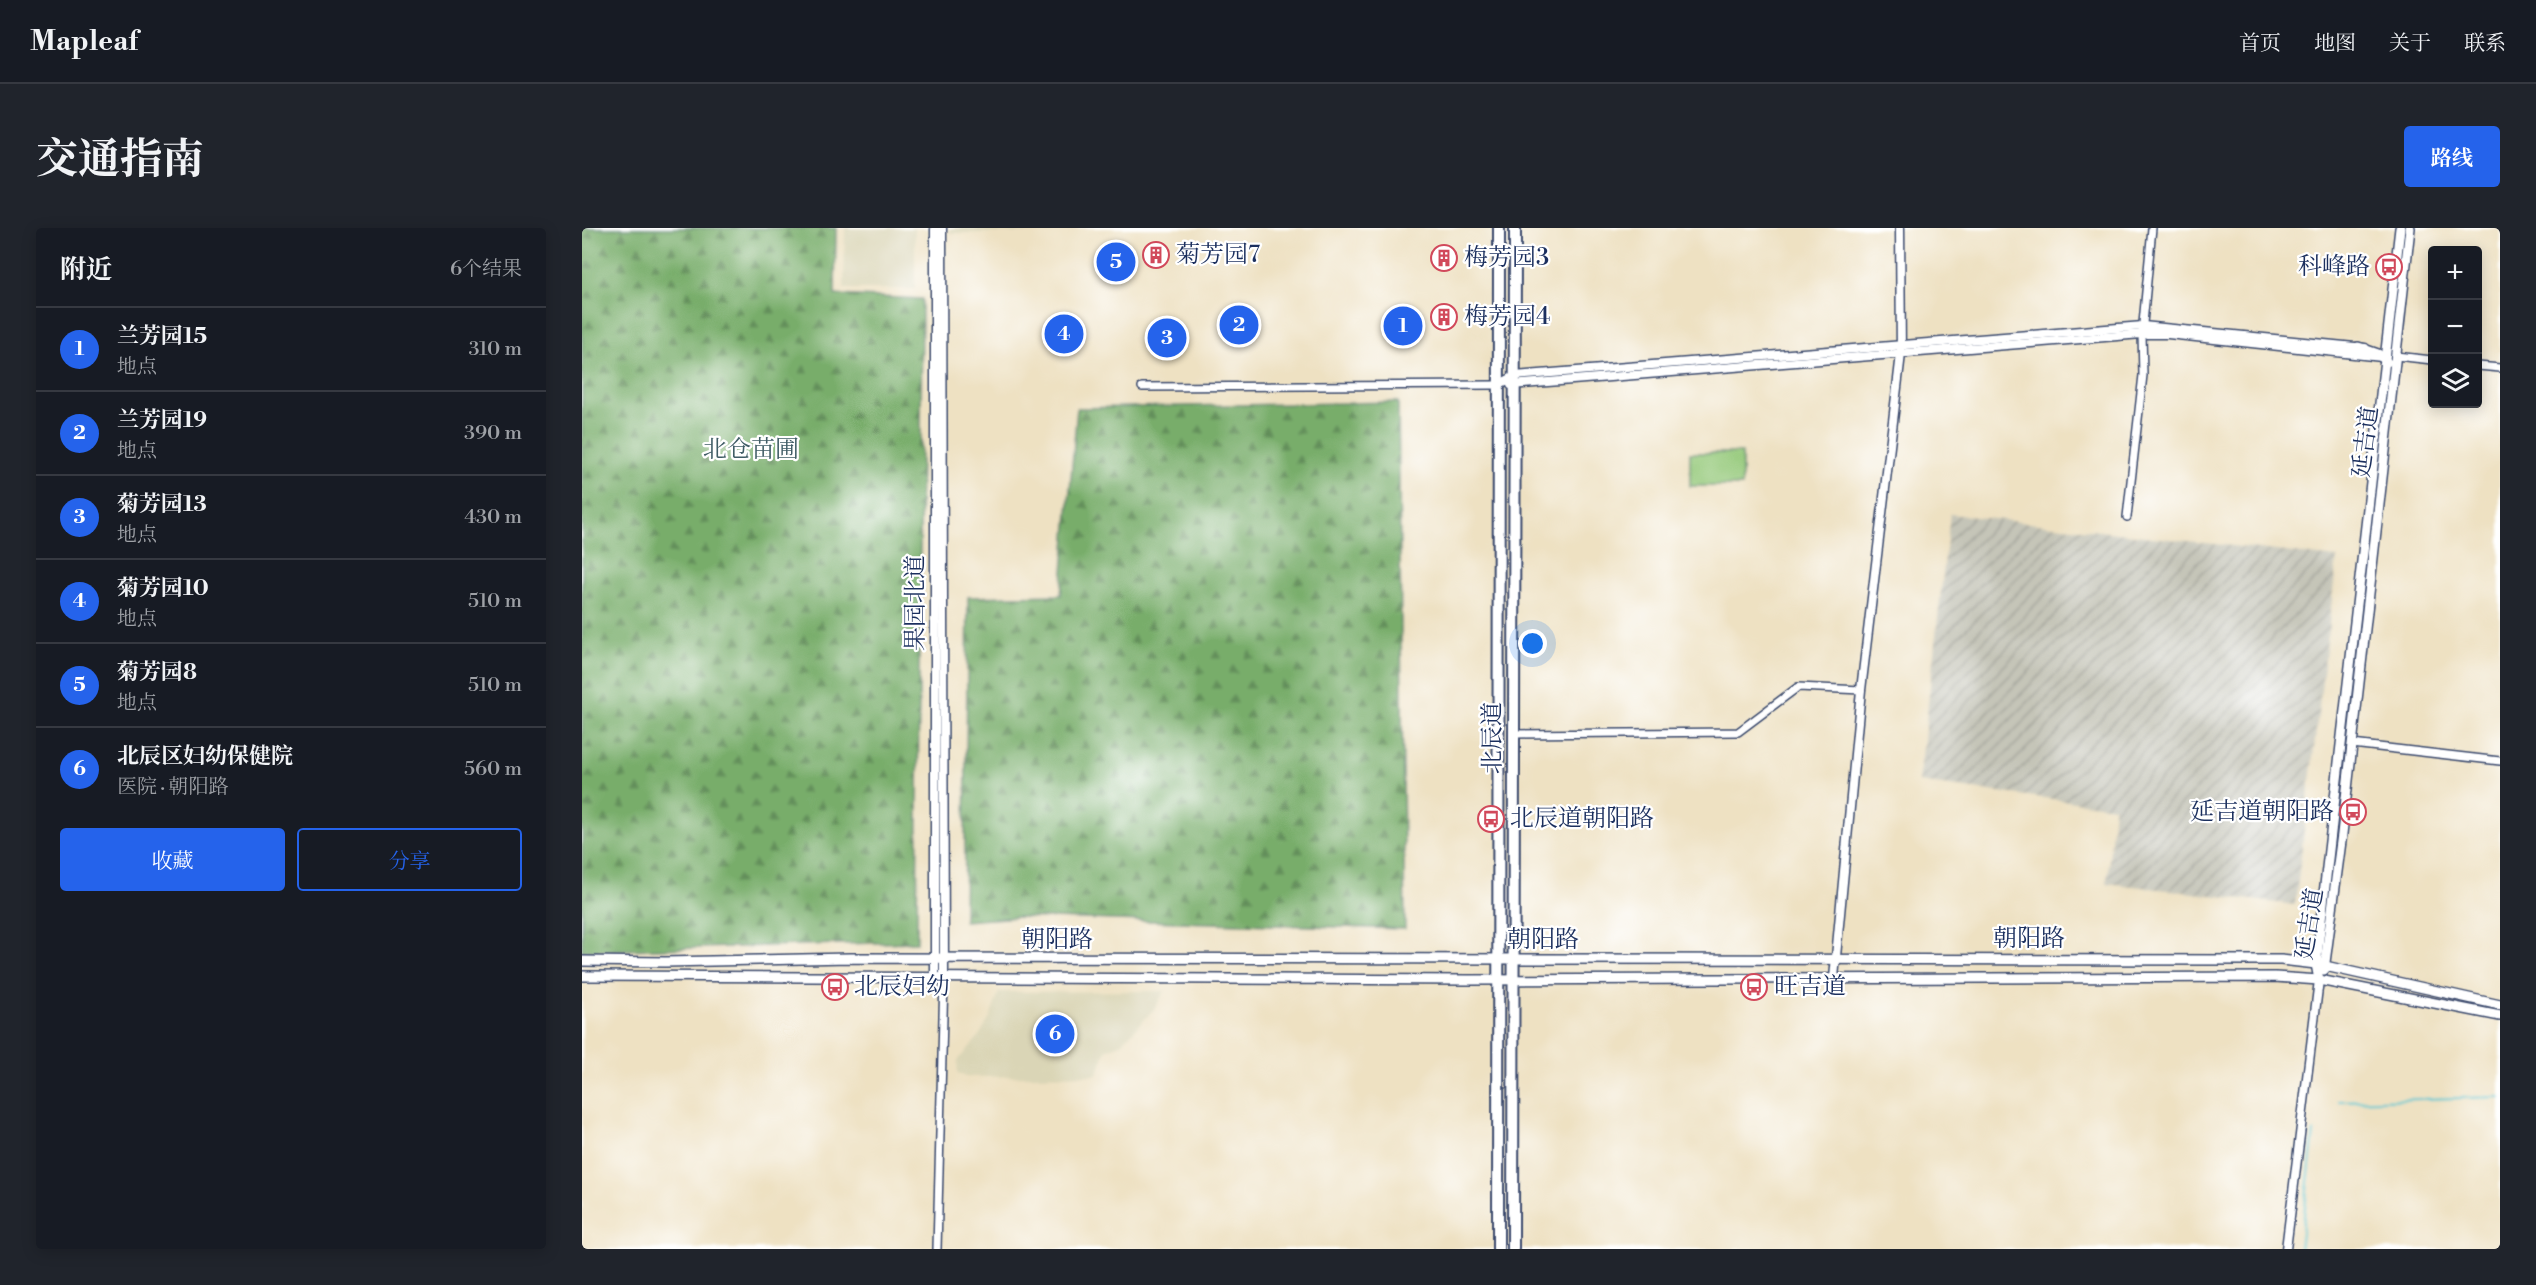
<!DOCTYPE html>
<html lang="zh">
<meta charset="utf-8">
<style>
:root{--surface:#171b24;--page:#20242c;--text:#f1f3f6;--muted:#9ea1a6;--line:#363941;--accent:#2563eb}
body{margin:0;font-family:"Libre Bodoni","Noto Serif SC",serif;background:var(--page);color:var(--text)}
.controls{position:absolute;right:18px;top:18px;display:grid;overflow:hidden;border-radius:6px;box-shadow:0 3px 15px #0003}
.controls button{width:54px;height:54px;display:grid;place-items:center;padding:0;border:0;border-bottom:2px solid var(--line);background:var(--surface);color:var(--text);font:30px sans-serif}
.you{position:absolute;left:951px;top:416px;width:21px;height:21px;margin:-15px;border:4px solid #fff;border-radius:50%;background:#1a73e8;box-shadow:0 0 0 9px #1a73e833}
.badge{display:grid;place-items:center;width:39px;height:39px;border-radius:50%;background:var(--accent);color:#fff;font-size:20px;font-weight:700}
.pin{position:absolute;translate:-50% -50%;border:3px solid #fff;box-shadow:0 2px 6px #0006}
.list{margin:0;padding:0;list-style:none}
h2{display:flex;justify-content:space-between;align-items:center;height:78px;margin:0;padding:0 24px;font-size:26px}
h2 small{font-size:20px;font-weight:400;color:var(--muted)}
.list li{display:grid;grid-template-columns:39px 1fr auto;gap:18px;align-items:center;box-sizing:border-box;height:84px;padding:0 24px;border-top:2px solid var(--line)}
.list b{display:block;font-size:22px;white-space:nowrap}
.list p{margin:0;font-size:20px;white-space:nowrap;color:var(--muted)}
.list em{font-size:20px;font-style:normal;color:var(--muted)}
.actions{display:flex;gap:12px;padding:18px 24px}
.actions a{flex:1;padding:14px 0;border:2px solid var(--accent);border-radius:6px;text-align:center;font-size:21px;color:var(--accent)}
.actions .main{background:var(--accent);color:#fff}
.icon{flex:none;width:33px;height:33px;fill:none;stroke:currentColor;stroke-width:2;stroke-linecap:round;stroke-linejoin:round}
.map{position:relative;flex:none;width:1918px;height:1021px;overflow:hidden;border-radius:6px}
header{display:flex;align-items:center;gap:36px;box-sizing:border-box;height:84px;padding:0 30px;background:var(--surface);border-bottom:2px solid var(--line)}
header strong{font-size:28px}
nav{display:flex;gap:33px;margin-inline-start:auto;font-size:21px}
.intro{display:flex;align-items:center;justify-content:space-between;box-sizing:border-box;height:144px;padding:0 36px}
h1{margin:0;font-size:42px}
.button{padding:15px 27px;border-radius:6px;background:var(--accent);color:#fff;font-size:21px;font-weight:700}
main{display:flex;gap:36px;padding:0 36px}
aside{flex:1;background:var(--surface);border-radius:6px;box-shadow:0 3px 15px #0003}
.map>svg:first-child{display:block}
.built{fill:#dad5b6}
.industrial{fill:url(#industrial-furrows)}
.forest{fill:url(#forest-firs);stroke:#4a6e64;stroke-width:1.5}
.green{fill:#95c97a;stroke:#587c6c;stroke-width:1.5}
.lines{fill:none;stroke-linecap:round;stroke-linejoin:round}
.stream{stroke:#5bc7d4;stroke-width:2}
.minor-casing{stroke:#3b4a6d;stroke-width:10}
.tertiary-casing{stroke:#3b4a6d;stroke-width:11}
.secondary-casing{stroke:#3b4a6d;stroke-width:12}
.primary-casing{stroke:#3b4a6d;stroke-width:14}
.minor{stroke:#fff;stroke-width:7}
.tertiary{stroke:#fff;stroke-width:8}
.secondary{stroke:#fff;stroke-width:9}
.primary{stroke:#fff;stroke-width:10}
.labels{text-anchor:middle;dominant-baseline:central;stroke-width:4.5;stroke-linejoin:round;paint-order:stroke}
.poi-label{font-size:24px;fill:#1b2f5e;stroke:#fff;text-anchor:start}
.street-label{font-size:24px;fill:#1b2f5e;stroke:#fff}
.park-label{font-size:24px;fill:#405d66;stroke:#fff}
</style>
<header>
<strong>Mapleaf</strong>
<nav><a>首页</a><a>地图</a><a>关于</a><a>联系</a></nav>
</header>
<div class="intro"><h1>交通指南</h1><a class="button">路线</a></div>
<main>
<aside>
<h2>附近<small>6个结果</small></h2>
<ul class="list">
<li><span class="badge">1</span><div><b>兰芳园15</b><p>地点</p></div><em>310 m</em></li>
<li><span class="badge">2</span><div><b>兰芳园19</b><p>地点</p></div><em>390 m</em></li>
<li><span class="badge">3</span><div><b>菊芳园13</b><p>地点</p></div><em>430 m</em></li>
<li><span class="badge">4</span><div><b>菊芳园10</b><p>地点</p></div><em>510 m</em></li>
<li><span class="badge">5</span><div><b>菊芳园8</b><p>地点</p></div><em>510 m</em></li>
<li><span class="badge">6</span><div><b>北辰区妇幼保健院</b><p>医院 · 朝阳路</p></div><em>560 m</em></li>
</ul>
<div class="actions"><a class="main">收藏</a><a>分享</a></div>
</aside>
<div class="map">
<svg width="1918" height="1021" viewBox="0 0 1918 1021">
<defs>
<pattern id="industrial-furrows" width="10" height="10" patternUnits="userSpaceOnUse" patternTransform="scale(1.5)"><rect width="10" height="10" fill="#c5c5b8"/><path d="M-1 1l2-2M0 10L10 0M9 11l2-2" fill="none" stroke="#9fa099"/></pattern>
<pattern id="forest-firs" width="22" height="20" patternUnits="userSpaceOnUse" patternTransform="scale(1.5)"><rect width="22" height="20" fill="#78ad6a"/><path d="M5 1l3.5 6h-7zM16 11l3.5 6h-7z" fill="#628d5a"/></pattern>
</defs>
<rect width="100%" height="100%" fill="#fff"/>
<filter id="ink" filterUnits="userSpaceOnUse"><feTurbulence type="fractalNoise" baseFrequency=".0167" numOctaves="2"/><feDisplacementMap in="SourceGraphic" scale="12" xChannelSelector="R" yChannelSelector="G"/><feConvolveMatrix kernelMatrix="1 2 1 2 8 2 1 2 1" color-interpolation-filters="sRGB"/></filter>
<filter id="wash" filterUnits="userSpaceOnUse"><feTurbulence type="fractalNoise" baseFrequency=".008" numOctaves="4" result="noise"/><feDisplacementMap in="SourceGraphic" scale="24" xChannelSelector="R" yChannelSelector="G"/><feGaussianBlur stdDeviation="1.35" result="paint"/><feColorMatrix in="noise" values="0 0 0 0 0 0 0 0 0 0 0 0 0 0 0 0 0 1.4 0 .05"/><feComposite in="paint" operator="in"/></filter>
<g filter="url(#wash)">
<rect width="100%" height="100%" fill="#eee1c2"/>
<g class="built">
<path d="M263,0h70v61h-71z"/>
<path d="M369,0h101v5h-102z"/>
<path d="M583,763l-11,18 -33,35 -15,6 -9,25 -128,2 -12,-4 1,-13 19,-21 13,-21 9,-26z"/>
</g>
<path class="industrial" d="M1368,286l387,44 -42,347 -188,-22 7,-76 -195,-25z"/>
<g class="forest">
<path d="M0,0h254l-1,67 87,4 -5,643 -335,9z"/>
<path d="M816,174l7,527 -386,-12 -55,4 4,-324 93,-2 16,-187z"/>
</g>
<rect class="green" x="1108" y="225" width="52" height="33"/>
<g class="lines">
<g class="stream">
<path d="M1757,873l161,-4"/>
<path d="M1718,1021l14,-118"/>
</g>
</g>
</g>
<g filter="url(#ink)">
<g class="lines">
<defs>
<g id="minor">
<path d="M1814,128l36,4"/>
<path d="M1896,138l22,2"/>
<path d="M560,159l356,-2"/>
<path d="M1545,289l16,-142 -1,-41 10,-106"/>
<path d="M931,506l225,-2 60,-45 63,3"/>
<path d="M1770,516l148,17"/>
<path d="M355,1021l7,-271"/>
</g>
<g id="tertiary">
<path d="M353,0v750"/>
<path d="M360,0l2,750"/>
<path d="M916,157l17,-9 628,-50 222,22"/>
<path d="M929,157l631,-51h26l214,23"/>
<path d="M1252,750l27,-288 40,-336 -1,-126"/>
<path d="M1704,1021l33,-269"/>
</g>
<g id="secondary">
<path d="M1776,119l20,7 9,8"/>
<path d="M0,733l83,1 185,-4 1431,2 35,4 184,41"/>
<path d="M1742,742l18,-136 68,-606"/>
<path d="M0,748l887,4 806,-3 44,3 181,36"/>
<path d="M1737,752l-3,-16 84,-736"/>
</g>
<g id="primary">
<path d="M916,1021l1,-1021"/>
<path d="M931,1021l2,-1021"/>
</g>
</defs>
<use href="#minor" class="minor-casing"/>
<use href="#tertiary" class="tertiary-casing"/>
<use href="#secondary" class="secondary-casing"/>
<use href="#primary" class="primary-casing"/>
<use href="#minor" class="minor"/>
<use href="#tertiary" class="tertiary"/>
<use href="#secondary" class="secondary"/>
<use href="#primary" class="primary"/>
</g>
</g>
<defs>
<symbol id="building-ring" viewBox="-11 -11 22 22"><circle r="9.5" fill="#fff" stroke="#d1495b" stroke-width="1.5"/><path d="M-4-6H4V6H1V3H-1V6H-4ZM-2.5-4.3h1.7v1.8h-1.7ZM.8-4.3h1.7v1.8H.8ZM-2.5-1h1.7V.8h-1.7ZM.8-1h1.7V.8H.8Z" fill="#d1495b"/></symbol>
<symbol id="bus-ring" viewBox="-11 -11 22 22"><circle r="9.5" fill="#fff" stroke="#d1495b" stroke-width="1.5"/><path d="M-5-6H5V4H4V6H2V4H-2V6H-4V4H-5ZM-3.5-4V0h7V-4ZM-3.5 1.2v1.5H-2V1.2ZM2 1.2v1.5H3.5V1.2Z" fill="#d1495b"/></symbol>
</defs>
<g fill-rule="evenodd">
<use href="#building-ring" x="559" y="12" width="30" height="30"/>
<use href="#building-ring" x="847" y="15" width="30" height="30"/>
<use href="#bus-ring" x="1792" y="24" width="30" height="30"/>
<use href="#building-ring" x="847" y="74" width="30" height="30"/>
<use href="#bus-ring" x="1756" y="569" width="30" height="30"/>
<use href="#bus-ring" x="894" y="576" width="30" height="30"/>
<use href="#bus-ring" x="238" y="744" width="30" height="30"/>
<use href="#bus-ring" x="1157" y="744" width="30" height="30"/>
</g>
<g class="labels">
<g class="poi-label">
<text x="594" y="27">菊芳园7</text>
<text x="882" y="30">梅芳园3</text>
<text x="1788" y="39" text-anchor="end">科峰路</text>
<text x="882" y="89">梅芳园4</text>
<text x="1752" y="584" text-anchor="end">延吉道朝阳路</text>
<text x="928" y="591">北辰道朝阳路</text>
<text x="272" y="759">北辰妇幼</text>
<text x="1192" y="759">旺吉道</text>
</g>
<g class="street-label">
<text transform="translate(1784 214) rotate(-83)">延吉道</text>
<text transform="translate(334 375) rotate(-90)">果园北道</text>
<text transform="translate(911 510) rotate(-90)">北辰道</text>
<text transform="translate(1728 696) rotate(-81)">延吉道</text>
<text x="1447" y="711">朝阳路</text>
<text x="475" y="712">朝阳路</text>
<text x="961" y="712">朝阳路</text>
</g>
<g class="park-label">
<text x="169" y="222">北仓苗圃</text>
</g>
</g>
</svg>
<div class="controls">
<button>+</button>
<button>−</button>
<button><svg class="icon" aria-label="layers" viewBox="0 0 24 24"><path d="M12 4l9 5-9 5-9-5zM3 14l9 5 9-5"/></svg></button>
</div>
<div class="you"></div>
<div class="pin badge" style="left:821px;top:98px">1</div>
<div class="pin badge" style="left:657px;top:97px">2</div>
<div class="pin badge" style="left:585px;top:110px">3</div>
<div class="pin badge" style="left:482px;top:106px">4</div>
<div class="pin badge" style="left:534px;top:34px">5</div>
<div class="pin badge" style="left:473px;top:806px">6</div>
</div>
</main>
